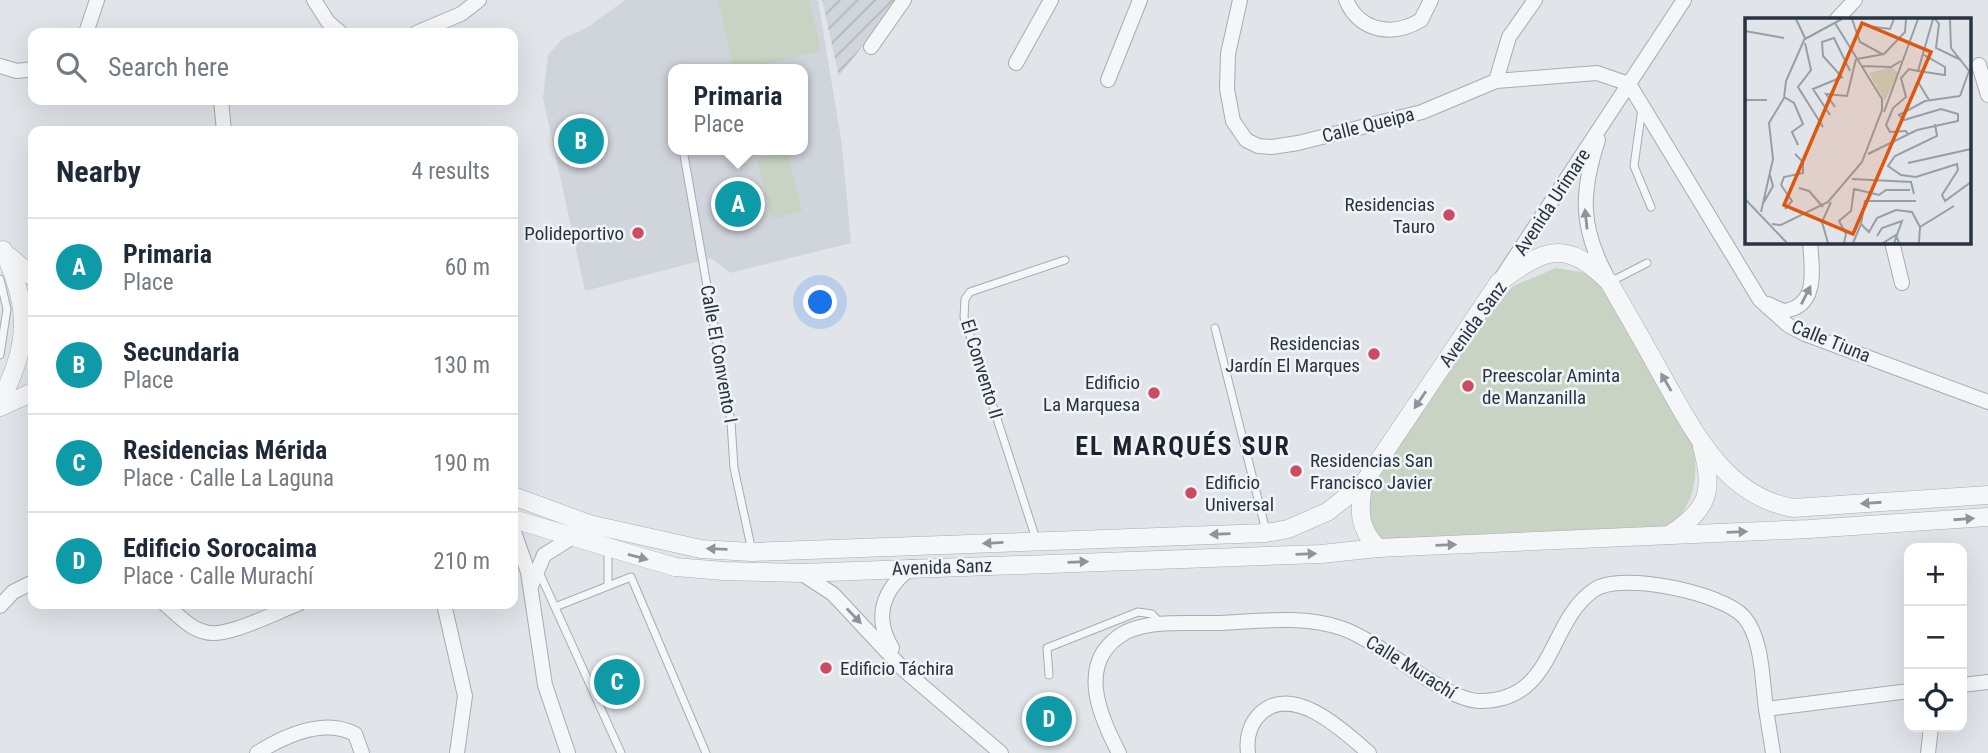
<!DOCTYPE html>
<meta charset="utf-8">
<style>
:root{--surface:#fff;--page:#f2f2f3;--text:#1f2937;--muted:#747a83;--line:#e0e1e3;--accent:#db2777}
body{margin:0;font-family:"Roboto Condensed",sans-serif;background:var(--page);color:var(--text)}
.controls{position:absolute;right:21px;bottom:21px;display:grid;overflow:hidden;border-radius:14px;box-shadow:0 7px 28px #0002}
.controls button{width:63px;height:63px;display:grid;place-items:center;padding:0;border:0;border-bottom:2px solid var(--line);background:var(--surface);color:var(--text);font:35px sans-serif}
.you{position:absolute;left:821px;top:303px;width:24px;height:24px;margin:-18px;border:5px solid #fff;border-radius:50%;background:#1a73e8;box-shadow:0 0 0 10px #1a73e833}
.badge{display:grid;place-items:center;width:46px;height:46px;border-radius:50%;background:var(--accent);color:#fff;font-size:23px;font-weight:700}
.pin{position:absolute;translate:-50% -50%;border:4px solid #fff;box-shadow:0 2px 7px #0006}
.popup{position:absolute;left:668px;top:64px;width:140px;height:91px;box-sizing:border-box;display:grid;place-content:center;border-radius:14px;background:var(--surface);filter:drop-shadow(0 2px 5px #0005);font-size:23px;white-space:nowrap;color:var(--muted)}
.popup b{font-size:26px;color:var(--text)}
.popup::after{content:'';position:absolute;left:50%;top:100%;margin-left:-14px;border:14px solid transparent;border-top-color:var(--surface)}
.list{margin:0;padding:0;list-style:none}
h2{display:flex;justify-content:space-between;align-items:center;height:91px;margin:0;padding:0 28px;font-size:30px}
h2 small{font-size:23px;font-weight:400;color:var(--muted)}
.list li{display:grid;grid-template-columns:46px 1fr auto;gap:21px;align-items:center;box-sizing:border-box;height:98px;padding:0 28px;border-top:2px solid var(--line)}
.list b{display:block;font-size:26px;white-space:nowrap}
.list p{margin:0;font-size:23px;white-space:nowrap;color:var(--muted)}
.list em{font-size:23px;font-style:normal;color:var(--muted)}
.icon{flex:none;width:38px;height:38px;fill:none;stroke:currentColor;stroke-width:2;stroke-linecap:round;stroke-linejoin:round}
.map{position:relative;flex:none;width:1988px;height:753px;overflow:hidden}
.search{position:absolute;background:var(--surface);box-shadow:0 7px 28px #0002;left:28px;top:28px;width:490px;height:77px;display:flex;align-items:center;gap:18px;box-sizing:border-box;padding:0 24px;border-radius:14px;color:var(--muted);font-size:26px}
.panel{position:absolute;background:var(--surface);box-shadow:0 7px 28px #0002;left:28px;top:126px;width:490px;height:483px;border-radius:14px}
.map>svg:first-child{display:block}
.built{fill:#d0d4db;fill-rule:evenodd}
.industrial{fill:url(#industrial-furrows)}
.park{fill:#c8d3c3}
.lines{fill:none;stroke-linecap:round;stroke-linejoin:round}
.service-casing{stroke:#a6acb4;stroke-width:9}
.minor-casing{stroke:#a6acb4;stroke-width:16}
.tertiary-casing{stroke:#a6acb4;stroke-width:19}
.service{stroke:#f4f6f8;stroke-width:7}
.minor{stroke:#f4f6f8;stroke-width:14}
.tertiary{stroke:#f4f6f8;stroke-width:18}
.oneway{fill:#8f949c}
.poi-dot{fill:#ca4b63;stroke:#f1f4f7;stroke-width:2.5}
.labels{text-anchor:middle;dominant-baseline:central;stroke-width:5;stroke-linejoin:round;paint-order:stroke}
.street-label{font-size:19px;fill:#2a3341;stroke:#f1f4f7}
.poi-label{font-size:19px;fill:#2a3341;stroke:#f1f4f7;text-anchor:end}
.district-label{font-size:26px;font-weight:bold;letter-spacing:2px;fill:#1c2432;stroke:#f1f4f7}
.inset-road{fill:none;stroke:#989ea6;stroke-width:2}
.view{fill:#de570f;fill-opacity:0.15;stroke:#de570f;stroke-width:3.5}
.inset-edge{fill:none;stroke:#2a3341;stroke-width:3.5}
</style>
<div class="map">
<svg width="1988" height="753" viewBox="0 0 1988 753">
<defs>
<pattern id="industrial-furrows" width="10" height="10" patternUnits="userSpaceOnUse" patternTransform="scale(1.75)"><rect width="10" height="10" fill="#d0d4db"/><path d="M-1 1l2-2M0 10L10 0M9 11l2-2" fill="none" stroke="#b3b6bd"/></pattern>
</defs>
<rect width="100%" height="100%" fill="#e1e5ea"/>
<path class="built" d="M625,0h193l24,145 9,98 -121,30 -19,-15 -126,33 -42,-193 5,-43 14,-16 26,-12zM673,69h130v81h-130z"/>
<path class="industrial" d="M822,0h77l-60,76z"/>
<g class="park">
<path d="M718,0h91l12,51 -75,18h-12z"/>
<path d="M787,151l15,60 -30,8 -15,-60z"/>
<path d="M1556,268l30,5 14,10 94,162c4,33 1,58 -24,83l-289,15 -19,-38 3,-10 79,-123 61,-77 8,-9z"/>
</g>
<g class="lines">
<defs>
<g id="service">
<path d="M1642,108l-8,58 17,41"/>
<path d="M684,155l47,267 3,46 18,83"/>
<path d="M0,279l7,30 -7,46"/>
<path d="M1610,282l37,-19"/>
<path d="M1215,328l51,203"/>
<path d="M1036,539l-72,-222 1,-18 5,-7 95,-32"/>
<path d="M608,549v36"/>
<path d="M539,572l82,181"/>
<path d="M555,607l76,-30 75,176"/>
<path d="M1049,675l-2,-27 91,-36 14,2 9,10"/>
</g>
<g id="minor">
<path d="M314,0l14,22 13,11"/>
<path d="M1240,0l-12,54 -1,35 6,32 13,19 12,6 14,1 26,-4 124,-31 74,-31 101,-8 32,11"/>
<path d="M1346,0c14,32 47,37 75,20l10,-20"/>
<path d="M1837,19l18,-19"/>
<path d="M86,33l11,-33"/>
<path d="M416,33l45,-19 18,-14"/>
<path d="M871,47l33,-47"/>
<path d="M1016,63l35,-63"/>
<path d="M1979,65l9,30"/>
<path d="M0,66l17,5 16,-2"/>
<path d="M1108,80l32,-80"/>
<path d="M1496,81l13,-44 26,-37"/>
<path d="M1629,84l131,216 28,25 17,9 183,68"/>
<path d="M221,100l3,31"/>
<path d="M1598,140c-17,52 -18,86 8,135"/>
<path d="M1892,242l10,41"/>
<path d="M1502,277l182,-277"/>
<path d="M1768,304l15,7c36,-4 29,-42 27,-69"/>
<path d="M513,529l15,43 17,113 23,68"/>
<path d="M801,573l32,21 72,77 96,82"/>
<path d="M532,584l12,-29 29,-18"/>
<path d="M165,604c12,10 24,24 40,28 20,7 71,-20 93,-28"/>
<path d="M444,604l21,92 -8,57"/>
<path d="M0,606l13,-14 20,-10"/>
<path d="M892,648c-19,-31 -9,-59 20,-81"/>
<path d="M1962,685l26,-3"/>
<path d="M1766,709l7,44"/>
<path d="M257,753c27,-17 66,-36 98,-19l7,19"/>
<path d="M1119,753c-20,-38 -44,-93 7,-121 27,-13 66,-8 94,-9 40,-2 83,-8 121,5 40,13 104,73 139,73 76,0 67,-79 114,-111 27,-19 129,3 150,27 19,22 18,64 22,92l143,-18"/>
<path d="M1248,753c-2,-15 2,-30 13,-40 33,-30 84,19 108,40"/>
<path d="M1928,753l3,-26"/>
</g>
<g id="tertiary">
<path d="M10,257l23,20"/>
<path d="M0,401c30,-55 30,-95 3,-151"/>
<path d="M0,407l33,-15"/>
<path d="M1363,484c-4,27 -5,44 15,64"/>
<path d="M513,496l76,28 112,25 51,3 514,-19 22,-4 39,-17 36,-28 136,-202c46,-33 66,-44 110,0 19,33 38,66 56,99 31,54 61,115 128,127l195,-13"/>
<path d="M513,519l162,48 49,4 77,2 520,-19 57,-6 431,-19 179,-12"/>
<path d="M1672,533c37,-24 42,-44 30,-86"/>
</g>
</defs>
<use href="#service" class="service-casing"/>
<use href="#minor" class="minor-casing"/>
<use href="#tertiary" class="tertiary-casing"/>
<use href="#service" class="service"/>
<use href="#minor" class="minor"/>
<use href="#tertiary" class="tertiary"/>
</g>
<defs><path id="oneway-solid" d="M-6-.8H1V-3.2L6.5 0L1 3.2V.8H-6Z" transform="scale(1.75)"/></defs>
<g class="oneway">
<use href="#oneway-solid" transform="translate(1586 219) rotate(-96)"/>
<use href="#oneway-solid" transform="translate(1806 295) rotate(-63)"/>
<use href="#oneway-solid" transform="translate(1666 382) rotate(-120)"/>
<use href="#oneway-solid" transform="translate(1420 400) rotate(124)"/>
<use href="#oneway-solid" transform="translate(1871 503) rotate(176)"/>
<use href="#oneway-solid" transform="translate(1964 519) rotate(-4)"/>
<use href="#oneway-solid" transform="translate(1737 532) rotate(-2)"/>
<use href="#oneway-solid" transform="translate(1220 534) rotate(178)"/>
<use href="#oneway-solid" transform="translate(993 543) rotate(177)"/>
<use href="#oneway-solid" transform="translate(1446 545) rotate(-2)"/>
<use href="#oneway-solid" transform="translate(717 549) rotate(-178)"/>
<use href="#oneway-solid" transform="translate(1306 554) rotate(-2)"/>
<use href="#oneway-solid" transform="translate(638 557) rotate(15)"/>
<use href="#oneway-solid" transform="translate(1078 562) rotate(-2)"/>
<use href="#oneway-solid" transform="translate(854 616) rotate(46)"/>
</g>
<g class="poi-dot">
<circle cx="1449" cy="215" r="7"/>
<circle cx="638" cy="233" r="7"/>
<circle cx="1374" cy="354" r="7"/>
<circle cx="1468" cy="386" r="7"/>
<circle cx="1154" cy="393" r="7"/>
<circle cx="1296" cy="471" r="7"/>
<circle cx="1191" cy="493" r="7"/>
<circle cx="826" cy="668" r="7"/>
</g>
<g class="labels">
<g class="street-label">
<text transform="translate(1368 125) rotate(-14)">Calle Queipa</text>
<text transform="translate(1552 202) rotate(-57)">Avenida Urimare</text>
<text transform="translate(1473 324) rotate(-54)">Avenida Sanz</text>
<text transform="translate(1831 341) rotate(22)">Calle Tiuna</text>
<text transform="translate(719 354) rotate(80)">Calle El Convento I</text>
<text transform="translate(982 369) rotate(73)">El Convento II</text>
<text transform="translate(942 567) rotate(-2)">Avenida Sanz</text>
<text transform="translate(1411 667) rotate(32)">Calle Murachí</text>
</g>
<g class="poi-label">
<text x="1435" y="204">Residencias<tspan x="1435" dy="22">Tauro</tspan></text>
<text x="624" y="233">Polideportivo</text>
<text x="1360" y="343">Residencias<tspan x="1360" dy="22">Jardín El Marques</tspan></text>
<text x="1482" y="375" text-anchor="start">Preescolar Aminta<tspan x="1482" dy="22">de Manzanilla</tspan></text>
<text x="1140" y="382">Edificio<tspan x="1140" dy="22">La Marquesa</tspan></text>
<text x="1310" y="460" text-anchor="start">Residencias San<tspan x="1310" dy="22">Francisco Javier</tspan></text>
<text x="1205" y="482" text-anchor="start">Edificio<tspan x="1205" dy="22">Universal</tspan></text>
<text x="840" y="668" text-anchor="start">Edificio Táchira</text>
</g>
<g class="district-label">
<text x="1183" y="446">EL MARQUÉS SUR</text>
</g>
</g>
<g transform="translate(1745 18)">
<rect width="226" height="226" fill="#e1e5ea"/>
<path d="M146,49l7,6 -13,28 -16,-28z" fill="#c8d3c3"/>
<path class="inset-road" d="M107,1l8,23 22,12M190,1l4,5 -3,24 25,12M205,1l1,29 18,23 -9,25M122,8l23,3 4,-10M0,13l39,7M60,21l37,-20M60,25l6,27 -13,17 25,40M112,41l27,-5 21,-22 1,-13M117,48l29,1 10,-6M173,53l27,4v-8l-21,-12M173,64l11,18M39,79l10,6 9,21 -11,8 6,13M0,82h22M90,89l-9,-13 21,2 9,-37M139,94l34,-93M85,97l-17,-26 29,-12 -19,-21 -1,-14 12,-4 16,33M190,106l2,12 -42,20 -7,10 13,9 15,2 41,-13 1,6 -16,25 3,6 26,-19M163,117l-2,-4 -16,1 -4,-7 7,-17 13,-11 -5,-19 8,-9 9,2 15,-52M123,136l49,-24 41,-9v-7l-17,-5 -37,11 -5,-5 26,-14 35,-5M163,145l63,-14M107,161l59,3 3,12M36,167l3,-8 19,-4v-11l-8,-8M36,167l11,16 -7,8M54,170l10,3 14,16M0,181l42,44M19,184l9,-16 -3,-11M16,194l12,-53 -4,-36 15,-25 2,-17 19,-43 -9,-19M65,197l12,7 6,21M77,204l9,-20M27,206l9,1 47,-23 34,-40 20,-52v-11l-47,-76M116,206l4,-23h51M132,218l5,-8 20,-7 -8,22M99,225l2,-9 -7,-13 12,-10 3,-22 25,6 7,-5h24M108,225l8,-19 8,8 8,-14 19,-8 16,2 8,15M138,225l13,-8 3,8M174,225l1,-16 34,-21"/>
<path class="view" d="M117,5l69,29 -78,182 -69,-29z"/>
<rect width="226" height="226" class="inset-edge"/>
</g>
</svg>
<div class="controls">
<button>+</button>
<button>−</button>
<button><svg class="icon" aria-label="locate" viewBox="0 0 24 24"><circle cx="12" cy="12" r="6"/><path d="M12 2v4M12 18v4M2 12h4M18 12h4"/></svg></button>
</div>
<div class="you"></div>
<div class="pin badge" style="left:738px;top:204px;background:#0f9aa8">A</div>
<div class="popup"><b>Primaria</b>Place</div>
<div class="pin badge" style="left:581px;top:141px;background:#0f9aa8">B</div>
<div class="pin badge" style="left:617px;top:682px;background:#0f9aa8">C</div>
<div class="pin badge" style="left:1049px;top:719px;background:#0f9aa8">D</div>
<div class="search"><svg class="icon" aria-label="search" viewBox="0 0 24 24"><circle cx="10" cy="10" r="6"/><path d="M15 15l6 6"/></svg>Search here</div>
<section class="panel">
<h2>Nearby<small>4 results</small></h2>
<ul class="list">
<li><span class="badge" style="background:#0f9aa8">A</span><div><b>Primaria</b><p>Place</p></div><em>60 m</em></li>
<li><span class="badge" style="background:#0f9aa8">B</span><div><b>Secundaria</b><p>Place</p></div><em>130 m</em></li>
<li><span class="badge" style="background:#0f9aa8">C</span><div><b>Residencias Mérida</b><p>Place · Calle La Laguna</p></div><em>190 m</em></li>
<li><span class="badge" style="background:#0f9aa8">D</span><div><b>Edificio Sorocaima</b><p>Place · Calle Murachí</p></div><em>210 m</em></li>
</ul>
</section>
</div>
